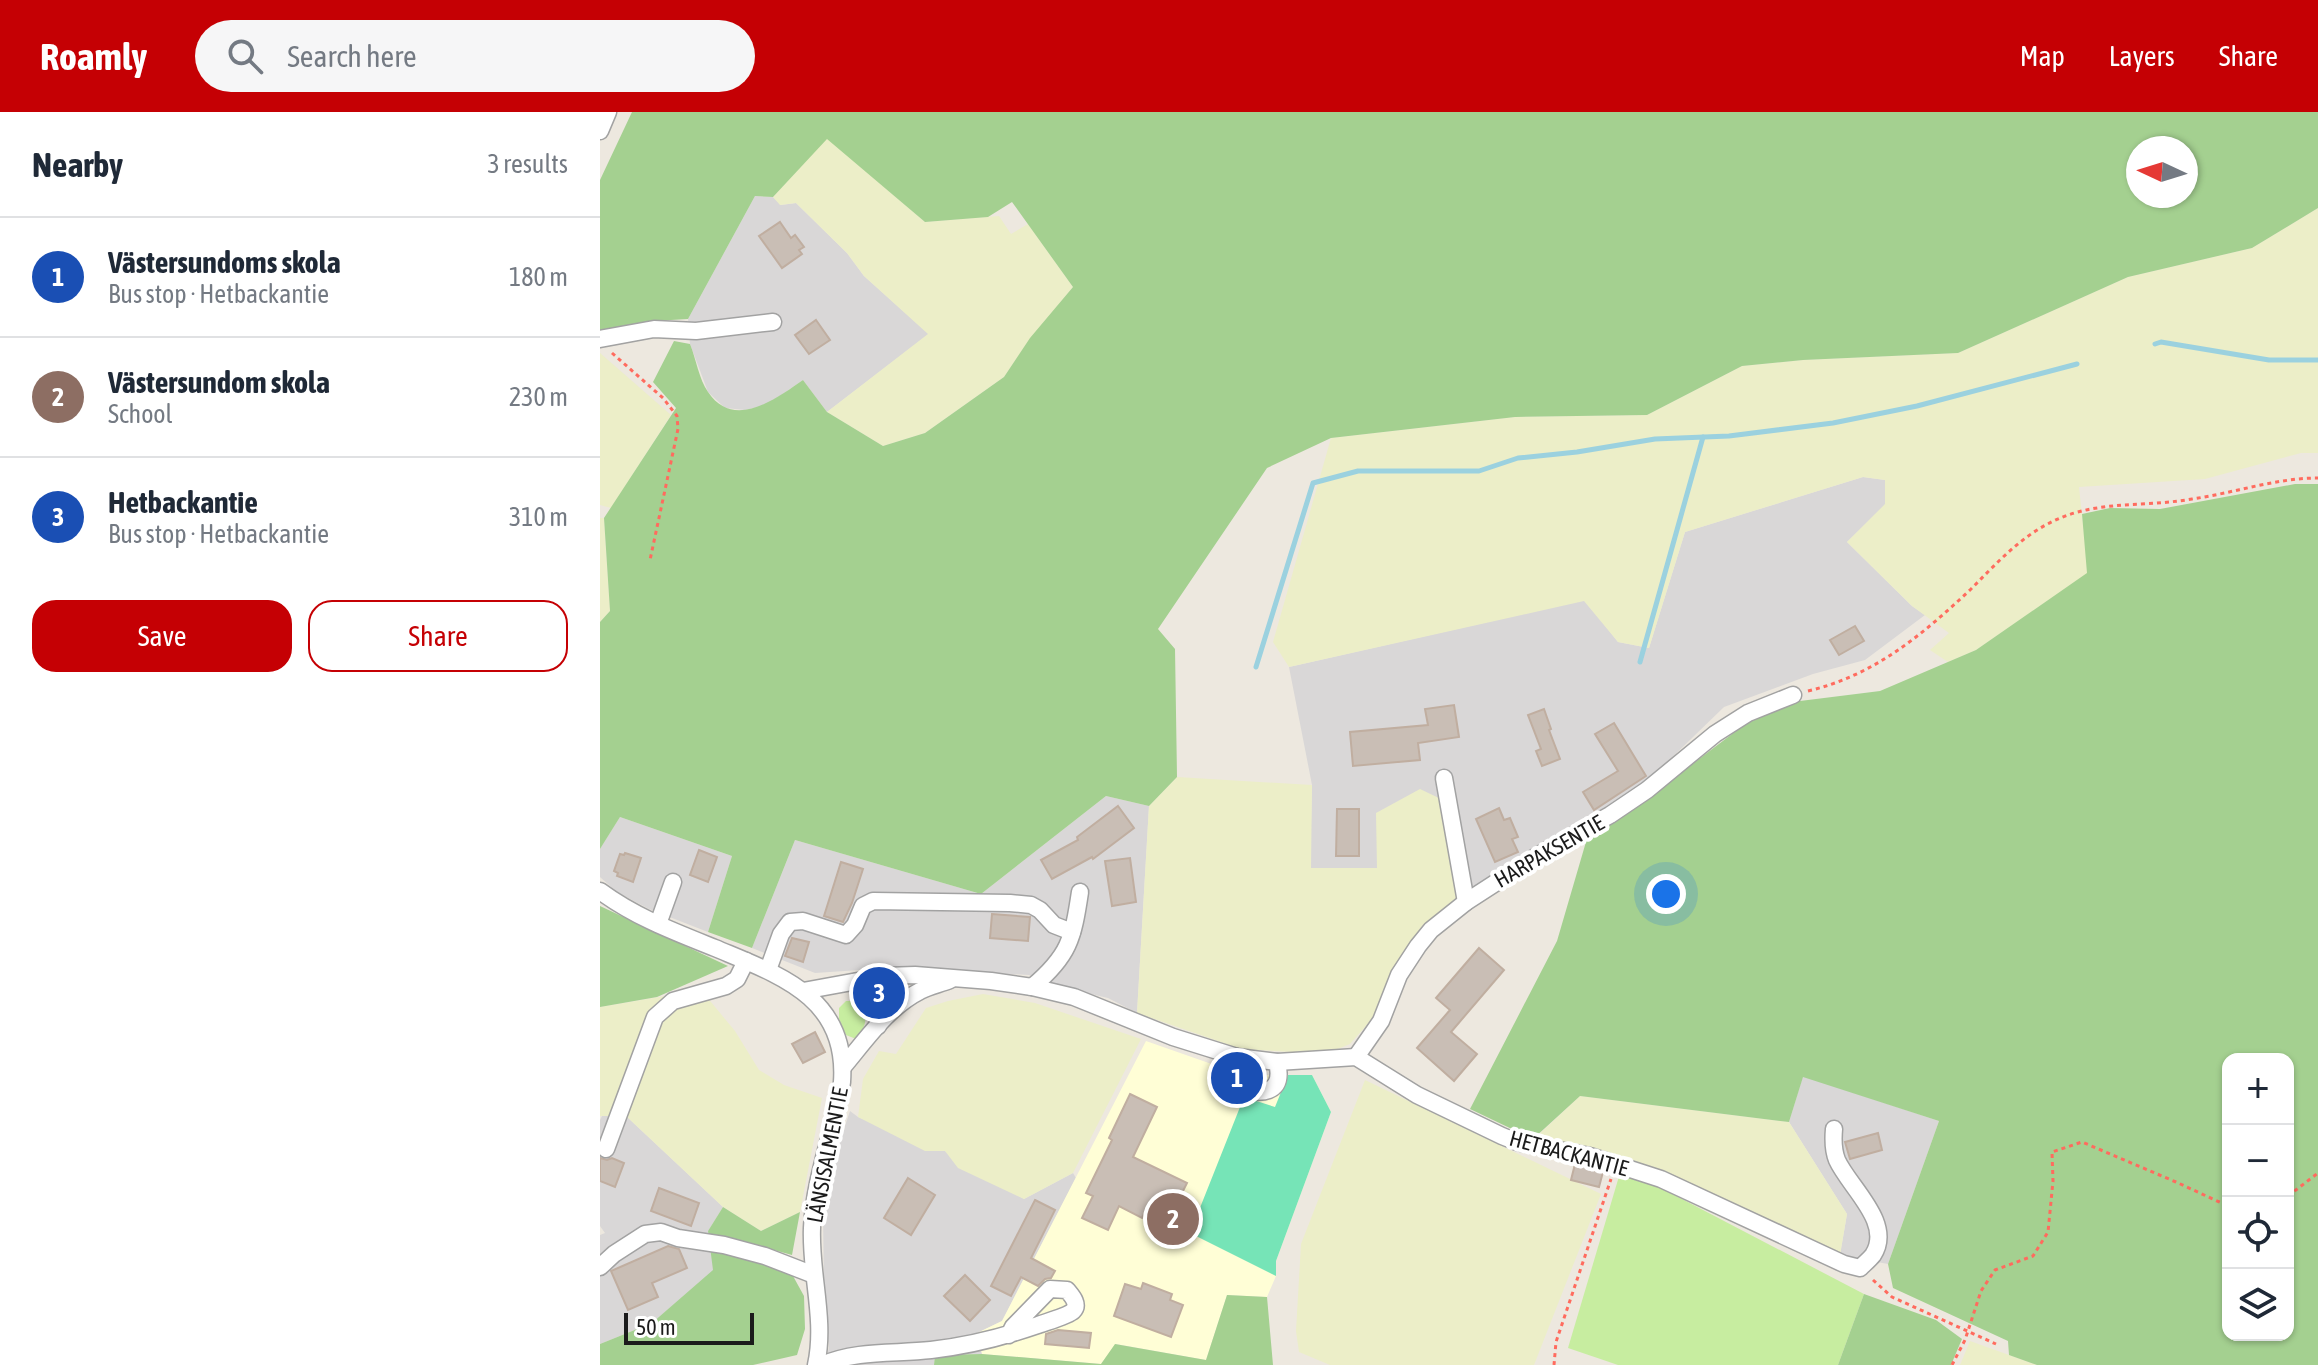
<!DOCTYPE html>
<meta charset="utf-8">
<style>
:root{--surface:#fff;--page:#f6f6f7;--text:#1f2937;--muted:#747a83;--line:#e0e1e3;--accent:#c50004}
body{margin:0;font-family:"Asap Condensed",sans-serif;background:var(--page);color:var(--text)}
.controls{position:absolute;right:24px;bottom:24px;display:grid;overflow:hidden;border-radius:16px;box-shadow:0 2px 6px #0004}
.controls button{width:72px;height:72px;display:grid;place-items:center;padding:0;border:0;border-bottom:2px solid var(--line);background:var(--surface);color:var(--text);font:40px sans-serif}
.compass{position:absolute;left:1526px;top:24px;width:72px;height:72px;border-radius:50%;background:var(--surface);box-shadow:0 2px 6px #0004;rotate:274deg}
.scale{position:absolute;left:24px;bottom:20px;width:130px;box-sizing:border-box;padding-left:8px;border:4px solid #1b1b1b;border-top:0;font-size:22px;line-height:28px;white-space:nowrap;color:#1b1b1b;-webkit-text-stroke:6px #fff;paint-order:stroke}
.you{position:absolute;left:1066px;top:782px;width:28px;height:28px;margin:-20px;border:6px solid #fff;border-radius:50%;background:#1a73e8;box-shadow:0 0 0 12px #1a73e833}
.badge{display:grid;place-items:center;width:52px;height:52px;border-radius:50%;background:var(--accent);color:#fff;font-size:26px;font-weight:700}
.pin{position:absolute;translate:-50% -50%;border:4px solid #fff;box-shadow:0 2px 8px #0006}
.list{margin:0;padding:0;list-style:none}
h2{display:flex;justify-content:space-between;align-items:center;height:104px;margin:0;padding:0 32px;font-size:34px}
h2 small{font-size:26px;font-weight:400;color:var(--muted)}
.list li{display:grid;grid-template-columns:52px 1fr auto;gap:24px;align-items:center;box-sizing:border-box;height:120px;padding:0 32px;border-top:2px solid var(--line)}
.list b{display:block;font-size:30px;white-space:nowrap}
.list p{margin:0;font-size:26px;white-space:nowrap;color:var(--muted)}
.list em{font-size:26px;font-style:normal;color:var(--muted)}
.actions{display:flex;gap:16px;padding:24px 32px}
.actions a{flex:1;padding:18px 0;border:2px solid var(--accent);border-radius:24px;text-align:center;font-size:28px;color:var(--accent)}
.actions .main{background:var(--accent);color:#fff}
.icon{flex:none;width:44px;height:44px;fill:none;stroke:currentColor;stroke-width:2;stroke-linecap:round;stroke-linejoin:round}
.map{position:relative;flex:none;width:1718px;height:1253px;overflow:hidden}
header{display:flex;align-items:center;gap:48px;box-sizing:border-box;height:112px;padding:0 40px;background:var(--accent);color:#fff}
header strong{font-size:38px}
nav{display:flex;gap:44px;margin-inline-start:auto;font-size:28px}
.search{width:560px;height:72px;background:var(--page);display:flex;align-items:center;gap:20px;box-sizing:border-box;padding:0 28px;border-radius:44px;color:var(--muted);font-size:30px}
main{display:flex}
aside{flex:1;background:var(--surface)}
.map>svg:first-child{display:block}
.residential{fill:#d9d7d7}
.education{fill:#fffed6}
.farmland{fill:#eceec8}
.grass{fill:#c7eda0}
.forest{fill:#a4d090;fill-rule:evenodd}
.pitch{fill:#76e4b7}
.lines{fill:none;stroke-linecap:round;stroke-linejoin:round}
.stream{stroke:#9bd1df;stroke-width:5}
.building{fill:#c9beb5;stroke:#c0aea0;stroke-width:2}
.minor-casing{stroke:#a2a2a2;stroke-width:19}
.path{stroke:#ff6b5e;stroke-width:3;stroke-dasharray:4 4;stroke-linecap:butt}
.minor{stroke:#fff;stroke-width:16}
.labels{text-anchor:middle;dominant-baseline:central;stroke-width:8;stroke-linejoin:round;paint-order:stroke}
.street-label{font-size:22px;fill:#1b1b1b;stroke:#fff}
</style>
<header>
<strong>Roamly</strong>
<div class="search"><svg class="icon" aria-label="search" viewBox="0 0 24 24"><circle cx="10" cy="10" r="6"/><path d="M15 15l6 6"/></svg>Search here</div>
<nav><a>Map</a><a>Layers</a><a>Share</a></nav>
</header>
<main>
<aside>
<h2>Nearby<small>3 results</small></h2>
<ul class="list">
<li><span class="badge" style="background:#1a4fb4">1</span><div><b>Västersundoms skola</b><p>Bus stop · Hetbackantie</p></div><em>180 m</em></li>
<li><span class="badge" style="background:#8d6e63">2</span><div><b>Västersundom skola</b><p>School</p></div><em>230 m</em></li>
<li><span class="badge" style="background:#1a4fb4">3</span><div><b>Hetbackantie</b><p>Bus stop · Hetbackantie</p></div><em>310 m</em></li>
</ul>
<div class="actions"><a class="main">Save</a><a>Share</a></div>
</aside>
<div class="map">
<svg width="1718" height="1253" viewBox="0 0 1718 1253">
<rect width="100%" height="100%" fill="#ede8df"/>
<g class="residential">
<path d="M155,84l18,1 8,8 15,-2 51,50 17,23 65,58 -102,78 -24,-32 -36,25 -22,5 -20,-2 -17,-16 -18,-48 -2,-25z"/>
<path d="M1263,365l22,3v25l-38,37 65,64 13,9 -60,45 -52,14 -89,33 -66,64 -29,25 -87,48 -84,53 -81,-29h-67l2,-83 -23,-118 296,-67 33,42 31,6 36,-116z"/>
<path d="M506,684l43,10 -12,207 -29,-15 -55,-13 -24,-10 -140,-7 -74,5 -63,-25 43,-108 186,54z"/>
<path d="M20,705l112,39 -24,76 -59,-23 -32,-17 -17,-15v-28z"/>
<path d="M1203,964l136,45 -51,143 -48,-9 7,-41 -58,-92z"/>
<path d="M250,999l8,6 87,34 79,48 49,-26 3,5 -74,143 -25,12 5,21 -47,1 -1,10h-110l5,-17 -5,-59 -1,-74 17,-74z"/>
<path d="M2,1004h24l97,91 -15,24 6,39 -62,53 -52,21v-109l5,-2 -5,-7v-106z"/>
</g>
<path class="education" d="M546,929l97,34h69l19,37 -55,149v15l-9,21 -40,-2 -21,65 -90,-16 -15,20 -119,-10 -5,-21 25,-12z"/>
<g class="farmland">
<path d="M227,26l98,84 74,-6 12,18 17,-10 45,63 -46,56 -23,34 -79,56 -42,13 -56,-34 101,-78 -64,-58 -17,-23 -51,-50 -16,2 -7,-8z"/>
<path d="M1718,96v245h-17l-96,26 -126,8 9,86 -112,77 -28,12 -18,-12 19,-17 -37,-27 -65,-64 38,-38v-24l-22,-3 -178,55 -36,116 -31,-6 -34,-41 -295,66 -16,-25 58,-204 184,-21 132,-2 95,-49 61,-6 155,-7 170,-76 124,-29z"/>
<path d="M0,241l71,62 -60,93 -11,-3z"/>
<path d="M0,406h4l6,93 -10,11z"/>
<path d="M577,665l135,8 -1,83h66l-1,-55 44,-24 23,11 15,97 -36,29 -29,46 -20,46 -23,26 -25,10 -84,-5 -104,-36 12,-207z"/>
<path d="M101,878l34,41 24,39 25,15 38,13 -22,114 -39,19 -38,-24 -97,-91h-26v-109z"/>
<path d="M383,882l52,9 106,36 -68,134 -49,26 -66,-31 -13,-17h-20l-67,-34 5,-38 16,-28 17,3 30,-46 22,-7z"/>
<path d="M765,968l236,114 -67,171h-204l-31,-13 -3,-21 5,-87z"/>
<path d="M980,984l209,26 58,92 -7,41 -177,-83 -46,-17 -83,-16z"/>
<path d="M1370,1229l67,24h-77z"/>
</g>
<g class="grass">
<path d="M246,889h5c18,11 18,22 5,38l-10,-4 -7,-16v-11z"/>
<path d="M1020,1061l39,14 205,107 -26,71h-220l-50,-17z"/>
</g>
<g class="forest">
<path d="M32,0h1686v96l-66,40 -124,29 -170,76 -155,7 -61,6 -95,49 -132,2 -184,21 -64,30 -109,161 17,20 2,128 -28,29 -43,-10 -125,98 -186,-54 -43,108 -44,-16 24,-76 -112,-39 -20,32v-227l10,-11 -6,-93 72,-110 -23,-26 21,-41 16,3c6,15 9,35 18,48 26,39 69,6 95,-12l24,32 56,34 42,-13 79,-56 26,-39 43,-51 -61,-85 -24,15 -63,5 -98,-83 -54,58 -18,-1 -67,123 -34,2 -54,9v-150zM1538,36h48v48h-48z"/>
<path d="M1695,372h23v881h-281l-28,-10 -1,-14 -115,-53 -5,-24 51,-143 -136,-44 -14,45 -209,-26 -47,43 -63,-30 87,-168 31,-106 62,-39 102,-77 40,-17 88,-11 96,-41 111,-77 -5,-59 28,-6 50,1zM1628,947h60v276h-60z"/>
<path d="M0,794l128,60 -71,31 -57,10z"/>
<path d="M123,1095l38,24 39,-19 -8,43 -44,-12 -3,13 48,20 11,20 1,33 -8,26 -44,10h-153v-21l52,-21 61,-53 -5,-39z"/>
<path d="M1264,1182l72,26 26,19 -11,26h-113z"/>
<path d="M627,1183l40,2 6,68h-339l1,-10 47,-1 119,10 14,-20 91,16z"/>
</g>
<path class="pitch" d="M688,963h24l19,37 -55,149v15l-86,-43 54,-136 31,10z"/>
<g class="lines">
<g class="stream">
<path d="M1555,232l6,-2 108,18h49"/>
<path d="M1040,550l63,-225"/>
<path d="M656,555l57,-184 45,-12h121l39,-13 59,-6 78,-13 74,-3 104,-13 84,-17 160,-42"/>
</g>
</g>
<g class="building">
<path d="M180,110l11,16 4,-3 9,12 -5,3 3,4 -20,14 -23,-32z"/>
<path d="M216,208l14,20 -21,14 -14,-19z"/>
<path d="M1255,514l9,15 -25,14 -9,-15z"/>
<path d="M854,593l5,32 -41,6 2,17 -67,6 -3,-34 78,-7 -3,-16z"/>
<path d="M944,597l7,20 -2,1 11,29 -18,7 -6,-15 5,-2 -13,-34z"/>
<path d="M1014,611l32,53 -52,34 -11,-18 35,-21 -23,-37z"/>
<path d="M518,694l16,22 -41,31 -1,-2 -40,22 -11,-19 37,-20 -1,-3z"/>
<path d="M899,696l5,12 6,-2 8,19 -6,2 6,13 -23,10 -19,-43z"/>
<path d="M737,697h22v47h-23z"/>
<path d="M99,738l18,7 -9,25 -18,-7z"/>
<path d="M25,741l16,5 -8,24 -16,-6 1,-3 -4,-2 6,-17 4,1z"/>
<path d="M530,746l6,44 -24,4 -7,-45z"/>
<path d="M241,750l22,7 -11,34 -9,19 -19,-6z"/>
<path d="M392,802l38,3 -2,24 -38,-3z"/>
<path d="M192,826l17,4 -6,20 -18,-6z"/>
<path d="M879,836l25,22 -53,62 26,22 -23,27 -37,-33 33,-38 -14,-12z"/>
<path d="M215,920l10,20 -22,11 -11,-19z"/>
<path d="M530,982l27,13 -24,50 54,26 -15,30 -22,-11 -8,16 -23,-12 -11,24 -26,-12 11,-22 -7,-3 26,-53 -3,-2z"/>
<path d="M1278,1021l4,17 -32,9 -5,-17z"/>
<path d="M0,1046l7,2 5,-2 12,5 -9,24 -15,-6z"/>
<path d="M975,1052l28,8 -4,15 -28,-7z"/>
<path d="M308,1066l27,17 -24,40 -27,-17z"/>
<path d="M59,1076l40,15 -8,23 -40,-15z"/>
<path d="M435,1088l20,10 -24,48 24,13 -4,7 -6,1 -7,7 -17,-9 -10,19 -20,-10z"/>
<path d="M68,1134l11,3 8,19 -35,15 6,14 -30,13 -17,-39z"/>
<path d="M365,1163l25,25 -20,21 -26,-25z"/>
<path d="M543,1171l29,11 -2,6 13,5 -12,32 -57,-21 11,-32 16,5z"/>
<path d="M458,1218l33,3 -2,15 -44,-4 1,-10z"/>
</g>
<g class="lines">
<defs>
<g id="minor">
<path d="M0,19l8,-19"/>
<path d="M0,227l54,-10 42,2 77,-9"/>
<path d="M844,666l22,124"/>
<path d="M0,779c35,26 75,41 115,57 64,27 133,49 127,134 -8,49 -28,97 -30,146 -2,46 14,92 4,137"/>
<path d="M58,812l15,-42"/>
<path d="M168,858l13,-36 9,-12 13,-1 43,14 9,-10 8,-19 10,-5 137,2 21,2 9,5 14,15 18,7"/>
<path d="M255,870c20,14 25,20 23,44"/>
<path d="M432,875c37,-31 41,-48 48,-95"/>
<path d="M203,879l82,-15 30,-1 76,6 41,6 42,10 99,40 64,20 40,5 79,-5 61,38 85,41 15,6 73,14 71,23 183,85 16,4c4,-4 10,-9 13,-13 21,-32 -24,-68 -36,-95 -4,-10 -4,-20 -3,-31"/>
<path d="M637,945l-3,23 2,8c25,7 49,7 41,-26"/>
<path d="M756,945l25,-36 18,-46 19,-29 13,-16 35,-28 71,-46 73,-41 37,-25 68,-56 33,-21 45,-18"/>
<path d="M243,955c22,-26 45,-60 77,-76 9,-5 20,-7 30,-11"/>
<path d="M6,1037l49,-132 18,-16 53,-15 11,-7 9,-18"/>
<path d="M0,1155l14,-13 31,-20 16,-2 17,6 46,7 41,11 49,19"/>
<path d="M222,1253c34,-15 72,-11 109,-15 37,-4 72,-13 107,-25 8,-3 30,-9 35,-14 7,-7 -2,-16 -6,-21l-17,-1 -37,38 -4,8"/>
</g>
</defs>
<use href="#minor" class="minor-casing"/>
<g class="path">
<path d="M12,241l51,45 14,18 1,13 -28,131"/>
<path d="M1208,579c67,-16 114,-56 163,-102 20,-20 39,-41 63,-57 53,-35 100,-23 158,-33 42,-6 84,-21 126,-21"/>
<path d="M1688,1084l30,-23"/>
<path d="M1273,1168l19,17 104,47"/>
<path d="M954,1253l2,-23 55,-163"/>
<path d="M1352,1253l13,-25 16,-49 14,-21 38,-14 15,-24 5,-51 -1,-29 30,-10 94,40 52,24"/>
</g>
<use href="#minor" class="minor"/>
</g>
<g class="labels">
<g class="street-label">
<text transform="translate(949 739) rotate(-30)">HARPAKSENTIE</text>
<text transform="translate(969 1041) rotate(15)">HETBACKANTIE</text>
<text transform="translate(227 1043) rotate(-79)">LÄNSISALMENTIE</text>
</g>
</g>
</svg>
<div class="controls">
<button>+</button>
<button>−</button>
<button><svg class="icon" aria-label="locate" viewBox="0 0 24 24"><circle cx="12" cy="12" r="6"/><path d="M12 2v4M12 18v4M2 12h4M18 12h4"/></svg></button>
<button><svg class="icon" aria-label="layers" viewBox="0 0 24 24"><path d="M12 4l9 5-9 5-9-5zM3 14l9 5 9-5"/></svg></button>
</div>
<svg class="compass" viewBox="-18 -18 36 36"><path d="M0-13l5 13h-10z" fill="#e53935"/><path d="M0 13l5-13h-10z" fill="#747a83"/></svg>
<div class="scale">50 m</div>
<div class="you"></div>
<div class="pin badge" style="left:637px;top:966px;background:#1a4fb4">1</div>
<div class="pin badge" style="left:573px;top:1107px;background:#8d6e63">2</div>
<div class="pin badge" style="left:279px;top:881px;background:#1a4fb4">3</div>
</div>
</main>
